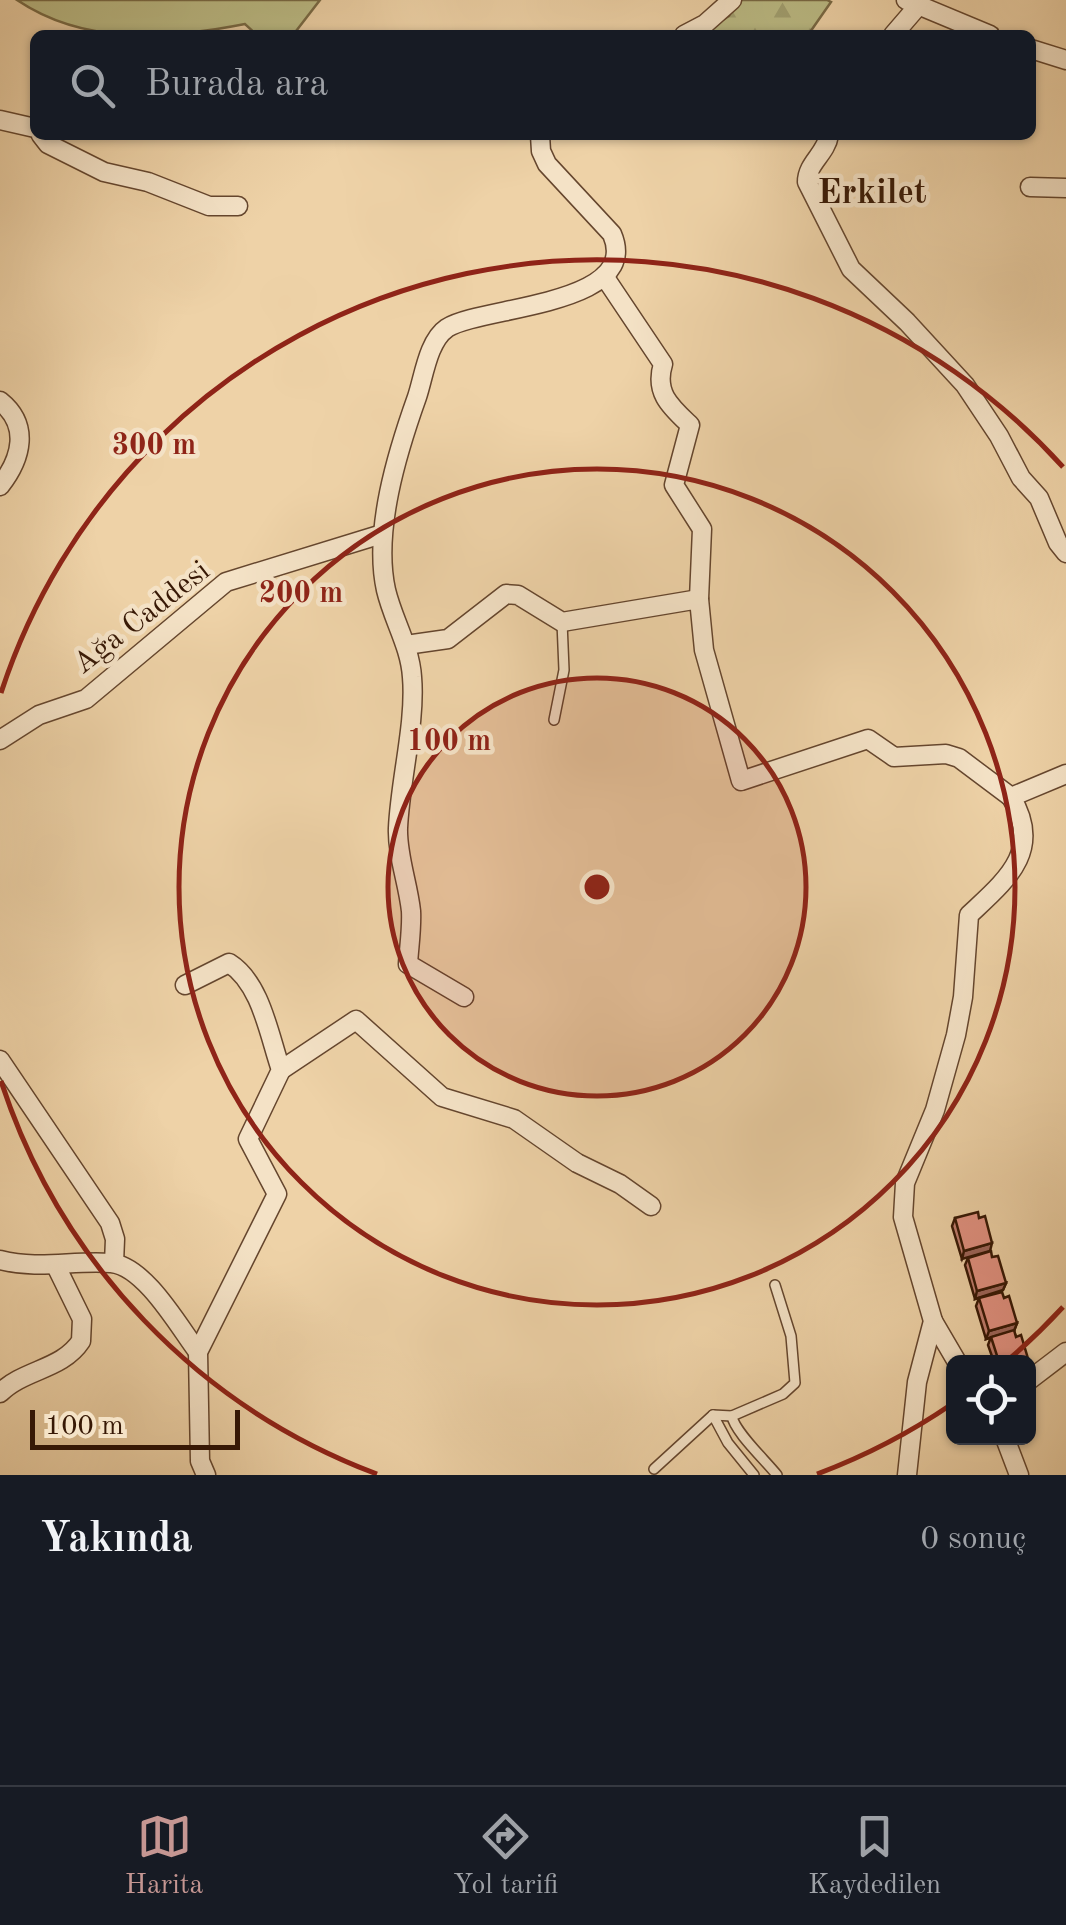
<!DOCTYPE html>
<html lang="tr">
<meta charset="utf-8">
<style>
:root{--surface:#171b24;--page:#242831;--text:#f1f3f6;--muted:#9ea1a6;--line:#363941;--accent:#c59692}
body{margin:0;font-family:"Old Standard TT",serif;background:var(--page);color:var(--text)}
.controls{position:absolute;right:30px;bottom:30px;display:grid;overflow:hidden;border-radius:15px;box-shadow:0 2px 8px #0004}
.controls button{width:90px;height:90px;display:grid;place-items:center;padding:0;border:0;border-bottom:2px solid var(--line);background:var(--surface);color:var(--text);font:50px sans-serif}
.scale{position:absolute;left:30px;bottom:25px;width:210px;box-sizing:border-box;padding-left:10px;border:5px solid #371805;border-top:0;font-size:28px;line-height:35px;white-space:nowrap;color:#371805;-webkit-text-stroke:8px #f4e2c6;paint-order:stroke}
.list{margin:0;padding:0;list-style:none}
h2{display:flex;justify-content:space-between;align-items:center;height:130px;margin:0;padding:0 40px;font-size:42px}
h2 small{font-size:32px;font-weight:400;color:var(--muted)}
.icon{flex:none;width:55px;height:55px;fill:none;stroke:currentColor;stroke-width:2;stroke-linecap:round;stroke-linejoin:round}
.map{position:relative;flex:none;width:1066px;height:1475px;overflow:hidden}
.search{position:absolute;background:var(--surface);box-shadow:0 2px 8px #0004;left:30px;right:30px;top:30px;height:110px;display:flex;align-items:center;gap:25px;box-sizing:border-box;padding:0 35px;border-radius:15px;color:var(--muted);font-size:38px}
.sheet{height:310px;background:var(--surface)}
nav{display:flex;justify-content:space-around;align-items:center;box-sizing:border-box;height:140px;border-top:2px solid var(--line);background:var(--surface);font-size:28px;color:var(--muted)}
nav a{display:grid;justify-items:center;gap:5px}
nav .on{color:var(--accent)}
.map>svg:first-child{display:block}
.grass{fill:#bbbb85;stroke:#796a45;stroke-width:2.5}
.forest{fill:url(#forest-firs);stroke:#796a45;stroke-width:2.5}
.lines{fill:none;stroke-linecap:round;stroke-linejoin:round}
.lane-casing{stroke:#65462e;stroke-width:12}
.street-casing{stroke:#65462e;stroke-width:21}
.lane{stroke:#f4e2c6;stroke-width:9}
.street{stroke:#f4e2c6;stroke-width:18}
.wall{fill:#c27e70;stroke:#371805;stroke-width:2.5}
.shaded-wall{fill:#9e665b;stroke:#371805;stroke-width:2.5}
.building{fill:#e29282;stroke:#371805;stroke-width:2.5}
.ring{fill:none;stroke:#8f2418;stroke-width:5}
.labels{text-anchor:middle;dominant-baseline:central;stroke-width:9;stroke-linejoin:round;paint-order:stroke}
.street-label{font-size:30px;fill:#371805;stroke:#f4e2c6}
.quarter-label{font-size:35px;font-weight:bold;fill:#371805;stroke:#f4e2c6}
.centre{fill:#8f2418;stroke:#f4e2c6;stroke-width:5}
.ring-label{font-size:30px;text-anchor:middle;font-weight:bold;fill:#8f2418;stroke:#f4e2c6;stroke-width:9;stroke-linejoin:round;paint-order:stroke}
</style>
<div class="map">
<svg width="1066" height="1475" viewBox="0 0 1066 1475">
<defs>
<pattern id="forest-firs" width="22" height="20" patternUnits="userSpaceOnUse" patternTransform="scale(2.5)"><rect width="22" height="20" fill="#bbbb85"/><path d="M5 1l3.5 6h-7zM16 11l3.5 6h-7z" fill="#a1a071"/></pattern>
</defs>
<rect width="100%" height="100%" fill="#eed2a7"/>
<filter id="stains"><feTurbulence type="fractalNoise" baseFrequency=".002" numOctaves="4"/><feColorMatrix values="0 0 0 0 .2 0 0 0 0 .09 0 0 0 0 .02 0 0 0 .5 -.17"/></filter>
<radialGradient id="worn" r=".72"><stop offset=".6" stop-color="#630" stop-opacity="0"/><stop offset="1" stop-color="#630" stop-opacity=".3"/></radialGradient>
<path class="grass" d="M17,0h303l-27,35h-36l-12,-11c-76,15 -160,22 -228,-24z"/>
<path class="forest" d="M737,0h90l4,2 -23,33h-109l30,-19z"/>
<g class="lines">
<defs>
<g id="lane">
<path d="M554,720l10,-50 -2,-48"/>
<path d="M775,1285l16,51 4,47 -12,11 -51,22c2,15 33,44 45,59"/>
<path d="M713,1415l15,28 26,32"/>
<path d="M654,1469l59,-54 19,1"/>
</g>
<g id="street">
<path d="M906,0l84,35"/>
<path d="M684,35l21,-11 27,-24"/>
<path d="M893,35l25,-29"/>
<path d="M1031,49l35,11"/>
<path d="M0,120l35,8"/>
<path d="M41,135l7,9 56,28 44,10 61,24h29"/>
<path d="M829,135c-3,19 -22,28 -22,47l44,87 56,53 58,63 34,51 22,42 18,20 19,45 8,10"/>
<path d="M1030,187l36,1"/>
<path d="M604,276l59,88c-9,29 8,43 27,61l-16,60 28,44 -3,70"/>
<path d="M0,401c30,24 22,57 0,85"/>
<path d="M406,645l42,-6 58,-45 12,1 44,27 137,-23 5,51 37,131 127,-42 26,18 52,-3 13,4 52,39 55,-23"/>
<path d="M0,740l39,-25 47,-16 140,-117 156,-48"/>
<path d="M185,985l44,-22c32,20 40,72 52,107l-33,69 29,55 -79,158 2,109 6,14"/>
<path d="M464,997l-56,-33c1,-17 4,-36 3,-53 -3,-28 -14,-56 -13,-83 2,-47 18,-106 14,-151 -2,-31 -19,-57 -26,-87 -13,-59 11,-137 31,-193 7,-21 11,-56 30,-69 34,-22 196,-22 165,-94l-65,-70 -6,-13 -1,-16"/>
<path d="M0,1060l110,163 5,16 -1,24"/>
<path d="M281,1070l75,-50 86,77 72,22 63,44 43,21 31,22"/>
<path d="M0,1260c40,10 72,0 111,3 34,3 68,64 87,89"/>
<path d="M933,1321l24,41"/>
<path d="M1028,1381l38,-29"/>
<path d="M0,1393c24,-24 62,-23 81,-52l1,-22 -26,-53"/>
<path d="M1005,1438l14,37"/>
<path d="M907,1475l10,-93 16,-61 -30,-104 2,-34 30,-73 21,-75 7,-38 6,-82c36,-34 75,-64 42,-118"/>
</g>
</defs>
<use href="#lane" class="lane-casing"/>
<use href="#street" class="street-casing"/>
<use href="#lane" class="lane"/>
<use href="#street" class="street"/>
</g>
<g class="wall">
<path d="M955,1218h24l-17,41 -10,-33z"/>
<path d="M992,1257l14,26 -3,7 -28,9 -10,-34 3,-7z"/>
<path d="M979,1298h25l13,25 -3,8 2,6 12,25h-34l-6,-17 3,-8 -5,2 -10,-33z"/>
</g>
<g class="shaded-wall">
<path d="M992,1243l-2,8 -28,8 2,-8z"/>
<path d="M1006,1283l-3,7 -28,9 2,-8z"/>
<path d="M1017,1323l-3,8 -28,8 3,-8z"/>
</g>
<g class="building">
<path d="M978,1212l1,6 6,-2 7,27 -28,8 -9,-33z"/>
<path d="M991,1251l1,6 6,-1 8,27 -29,8 -9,-33z"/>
<path d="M1002,1292l2,6 5,-2 8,27 -28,8 -10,-33z"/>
<path d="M1014,1330l2,7 5,-2 8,27h-30l-8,-25z"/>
</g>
<circle cx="597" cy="887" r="209" fill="#8f2418" fill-opacity=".12"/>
<g class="ring">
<circle cx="597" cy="887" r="209"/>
<circle cx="597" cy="887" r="418"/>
<path d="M1063 1307A627 627 0 0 1 1008 1360M952 1404A627 627 0 0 1 817 1474M377 1474A627 627 0 0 1 1 1081M1 693A627 627 0 0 1 1063 467"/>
</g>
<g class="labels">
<g class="street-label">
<text transform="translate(142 618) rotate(-38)">Ağa Caddesi</text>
</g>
<g class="quarter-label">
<text x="872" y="193">Erkilet</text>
</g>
</g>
<circle cx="597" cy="887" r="15" class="centre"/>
<g class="ring-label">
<text x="154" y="454">300 m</text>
<text x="301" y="602">200 m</text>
<text x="449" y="750">100 m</text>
</g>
<rect width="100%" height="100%" filter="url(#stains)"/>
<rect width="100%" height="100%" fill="url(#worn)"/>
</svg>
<div class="controls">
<button><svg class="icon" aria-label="locate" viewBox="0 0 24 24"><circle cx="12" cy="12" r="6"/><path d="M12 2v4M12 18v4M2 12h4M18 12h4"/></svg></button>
</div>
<div class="scale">100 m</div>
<div class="search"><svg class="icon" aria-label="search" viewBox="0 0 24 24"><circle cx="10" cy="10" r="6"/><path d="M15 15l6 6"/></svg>Burada ara</div>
</div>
<section class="sheet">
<h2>Yakında<small>0 sonuç</small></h2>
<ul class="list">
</ul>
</section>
<nav>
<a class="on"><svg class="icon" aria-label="map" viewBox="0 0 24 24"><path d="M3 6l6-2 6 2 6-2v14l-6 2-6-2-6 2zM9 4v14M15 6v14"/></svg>Harita</a>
<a><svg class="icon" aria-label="directions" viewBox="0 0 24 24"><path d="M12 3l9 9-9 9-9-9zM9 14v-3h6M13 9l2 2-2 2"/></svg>Yol tarifi</a>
<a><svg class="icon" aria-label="saved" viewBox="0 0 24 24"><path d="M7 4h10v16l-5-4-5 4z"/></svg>Kaydedilen</a>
</nav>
